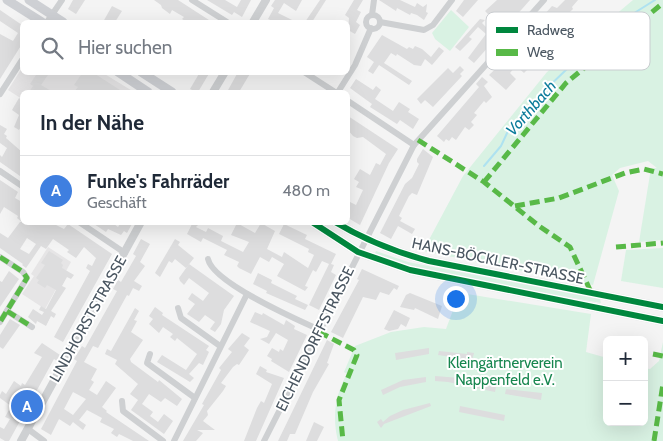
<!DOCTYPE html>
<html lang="de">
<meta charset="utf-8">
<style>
:root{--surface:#fff;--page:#f2f2f3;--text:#1f2937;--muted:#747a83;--line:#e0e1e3;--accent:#868d94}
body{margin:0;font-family:Cabin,sans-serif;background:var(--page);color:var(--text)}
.controls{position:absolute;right:15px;bottom:15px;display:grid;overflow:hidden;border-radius:8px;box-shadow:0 5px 20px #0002}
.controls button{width:45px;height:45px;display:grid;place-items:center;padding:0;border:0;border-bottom:1px solid var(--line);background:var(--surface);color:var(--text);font:25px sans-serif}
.you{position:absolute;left:455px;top:298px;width:18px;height:18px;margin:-12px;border:4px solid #fff;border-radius:50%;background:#1a73e8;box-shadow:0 0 0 8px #1a73e833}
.badge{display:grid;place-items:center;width:32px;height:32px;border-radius:50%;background:var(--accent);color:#fff;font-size:16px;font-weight:700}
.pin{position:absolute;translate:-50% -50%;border:2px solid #fff;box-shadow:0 1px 5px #0006}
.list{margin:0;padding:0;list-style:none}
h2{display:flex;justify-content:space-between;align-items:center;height:65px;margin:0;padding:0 20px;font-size:21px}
h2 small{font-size:16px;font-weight:400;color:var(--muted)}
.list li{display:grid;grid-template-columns:32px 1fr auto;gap:15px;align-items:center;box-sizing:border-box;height:70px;padding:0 20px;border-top:1px solid var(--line)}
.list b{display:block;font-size:19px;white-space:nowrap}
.list p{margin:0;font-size:16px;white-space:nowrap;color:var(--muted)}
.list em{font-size:16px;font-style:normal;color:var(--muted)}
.icon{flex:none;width:28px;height:28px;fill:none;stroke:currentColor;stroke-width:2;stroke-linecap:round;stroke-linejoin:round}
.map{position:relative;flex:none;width:663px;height:441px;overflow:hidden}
.search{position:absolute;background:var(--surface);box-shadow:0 5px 20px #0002;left:20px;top:20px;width:330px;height:55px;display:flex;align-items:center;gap:12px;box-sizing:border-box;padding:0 18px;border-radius:8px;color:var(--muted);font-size:19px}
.panel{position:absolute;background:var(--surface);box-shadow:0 5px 20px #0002;left:20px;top:90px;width:330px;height:135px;border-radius:8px}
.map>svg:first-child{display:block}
.education{fill:#e6e5e6}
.green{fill:#d9f2e3}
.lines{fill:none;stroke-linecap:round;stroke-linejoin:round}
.stream{stroke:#aee2f0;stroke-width:2}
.building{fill:#ddddde;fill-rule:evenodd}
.minor{stroke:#ced0d2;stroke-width:6}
.tertiary{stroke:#ced0d2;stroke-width:8}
.secondary{stroke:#ced0d4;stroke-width:9}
.quiet{stroke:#58b947;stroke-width:5;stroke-dasharray:10 5;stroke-linecap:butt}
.cycleway-casing{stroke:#fff;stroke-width:9}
.cycleway{stroke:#00873e;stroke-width:6}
.labels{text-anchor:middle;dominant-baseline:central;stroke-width:4;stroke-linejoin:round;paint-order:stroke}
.street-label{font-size:15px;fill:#4a5661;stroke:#fff}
.park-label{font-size:15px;fill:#17864f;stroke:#fff}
.water-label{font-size:16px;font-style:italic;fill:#0c7c9b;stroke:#fff}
.key{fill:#fff;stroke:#c9ccd0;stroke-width:1}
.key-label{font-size:14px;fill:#4a5661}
</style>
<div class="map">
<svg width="663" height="441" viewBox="0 0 663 441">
<rect width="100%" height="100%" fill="#f4f4f4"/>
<g class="education">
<path d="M22,68v4l81,1 31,19h-112v7l-14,-9z"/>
<path d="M48,247l23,15 -26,47 -23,-15 12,-18 -3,-2z"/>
</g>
<g class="green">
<path d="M633,0h30v240l-24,2 12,-74h6l-9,-7 -28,7 -8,7 7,16 -26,94 -170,-34 40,-75 84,-104z"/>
<path d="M451,10l18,17 -19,24 -15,-12 -3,-6z"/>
<path d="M663,248v40l-42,-7 5,-31z"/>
<path d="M376,251l32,11 192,37 1,4 -163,-29 -64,-19z"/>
<path d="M455,292l136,22 -5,38 21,6v64h37v-54l6,1 9,-8 4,-19v99h-325c-6,-24 -3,-46 9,-67l-3,-2 11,-26 36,-14 33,-5 22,2 6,-16z"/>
</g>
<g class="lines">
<path class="stream" d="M484,166l17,-20 7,-15 35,-39 26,-25 12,-8 13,-16 10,-4 16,-17 35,-22"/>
</g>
<g class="building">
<path d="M73,0h12l-9,14 -8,-5z"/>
<path d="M154,0h24l34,22h-25l-5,-3 2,-2 -12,-7 -2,4 -8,-6 -1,-3z"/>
<path d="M207,0h18l12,7 4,-7h10l-9,17 -8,-5 -2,3z"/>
<path d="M275,0h27l-6,11 -12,-8 -6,10 18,9h-21l-7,-3 6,-11 -3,-2z"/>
<path d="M320,0h6l-14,22h-7z"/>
<path d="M354,0h9l-6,10 4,2 -5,10 4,3 -5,9 -7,-4 1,-12 -4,-3z"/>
<path d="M379,0h21l15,7 2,-4 6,4 4,-3 -1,8 2,1 -4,7 -7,-5 -6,-2 -1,2 -13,-7 -1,3z"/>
<path d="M464,0h14l-15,17 -7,-6z"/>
<path d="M497,0h33l-56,63 -6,-5 18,-24 -8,-7 -9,10 3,2 -12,12 -5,-4 25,-28 5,1 -3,3 5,5 7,-8 -9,-9z"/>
<path d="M565,0h13l-6,7 1,2 -18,17 7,6 -17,18 -4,-4 -4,4 -2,-3 -6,6 -9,10 8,6 -4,4 -8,-7 -6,7 6,6 -10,11 -17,-15 18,-17 11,-15 -3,-2 8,-9 12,12 9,-8 -10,-10 18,-20 5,2z"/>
<path d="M112,6l10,5 -7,11h-12z"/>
<path d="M0,10l22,15v19l-22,35v-45l13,7 5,-8 -18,-12z"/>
<path d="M382,35l25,14 2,-2 4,2 2,-3 7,3 9,8 8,-10 5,4 -12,14 -7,-6 -4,7 -7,-1 -17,-11 -1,2 -5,-3 -7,10 28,18 -3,4 -30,-20 -6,9 -5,-3 6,-9 -7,-5z"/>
<path d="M460,66l4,4 -4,4 2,2 -29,31 -8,-7 -4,4 -4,-5 31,-31 5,5z"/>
<path d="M38,72h12l-9,13 12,7h-24l4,-6 -3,-2z"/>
<path d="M83,72h9l31,20h-49l4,-5 -4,-2z"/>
<path d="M200,72h10l-12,20h-2l-6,-3z"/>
<path d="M238,72h13l-12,20h-12z"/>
<path d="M482,77l6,5 -4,4 8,11 -6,6 -2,-2 -10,12 3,2 -6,7 3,3 -5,5 -4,-3 -9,13 -4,-3 -3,4 -3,-2 -2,3 -7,-6 42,-49 -3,-3z"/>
<path d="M356,79l17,11 3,-4 5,4 -6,9 18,12 6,-9 11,7 -2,3 11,7 -6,10 -13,-9 -3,4 -27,-17 2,-3 -22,-16z"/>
<path d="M19,98l3,2v25l-3,5 -5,-3 5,-12 -7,-5z"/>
<path d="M348,116l50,33 -9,14 -29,62 -12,-7v-17l8,4 7,-15 -7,-3 3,-5 -5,-3 6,-10 10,6 6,-12 4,2 6,-11 -23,-17 -6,1 -4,-2 -5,-6z"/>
<path d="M0,125l7,4 -3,5 3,2 -1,2 16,14v20l-2,4 -20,-14v-7l2,2 5,-9 -7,-5z"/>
<path d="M423,149l10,8 -16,38 -5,-2 -3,3 -10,20 3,2 -2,3 15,8 -3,5 -14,-8 -7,13 -11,-6 25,-49 7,-6 7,-14 -2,-2v-3z"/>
<path d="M0,180l18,12 -3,6 7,4v20l-5,-4 1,-2 -14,-9 -4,7z"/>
<path d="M20,222h38l-2,3 8,4 4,-5 44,30 -49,88 -9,-5 36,-66 -4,-3 2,-4 4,2 4,-8 -12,-11 -8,11 -9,-6 2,-2 -16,-11 -7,10 -5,-3 -15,22 -4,-3 1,-1 -23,-16v-15l8,5zM27,238l9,6 -7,10 -9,-5z"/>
<path d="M91,222h20l7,5 3,-5h12l-6,11 -3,-2 -3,4 -13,-6 -2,3z"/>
<path d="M193,222l5,3 -2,2 10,5 2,-4 15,8 -2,5 22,11 6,-10 -18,-7 6,-12 18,10 6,-10 14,8 -8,18 15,8 2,-5 24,16 6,-13 -6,-3 1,-3 -30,-15 5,-10 23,11 -2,4 31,15 -5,10 3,1 -3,7 5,3 -17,35 -10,-5 20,-41 -7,-3 -6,11 -3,-2 -8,16 3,1 -3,4 -28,-15 7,-12 -12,-7 -3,5 -9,-5 -9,17 -12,-6 -2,-2 2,-4 -15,-7 3,-5 -24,-12 -2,4 -14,-8z"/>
<path d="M141,239l9,5 -10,18 5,4 -11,15 8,5 -3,5 -6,-3 -4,8 -2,-1 -29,53 -5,-2 -9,16 13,7 -6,11 3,2 -5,8 8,5 9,-14 10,7 -14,19 5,4 -1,1 43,29h-16l-14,-7 -2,3 -6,-4 3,-4 -14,-7 2,-4 -15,-8 -8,10 7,5 -3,5 -10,-8 -3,4 -11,-7 -8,16 -10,-6 36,-68 -3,-2 8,-13 3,2 32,-57 -4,-2 5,-9 3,2 15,-26 -3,-2zM73,392l13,7 -13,16 -9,-6z"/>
<path d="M175,239l5,3 -2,3 16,13 -8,10 -11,-9 -3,4 -3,-2 -9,16 -5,-4z"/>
<path d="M49,251l14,9 -2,3 2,2 -1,3 12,7 -3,4 -4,-2 -5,9 4,2 -15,23 5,3 -2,4 -3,-2 -5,10 -9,-5 -1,3 -8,-7 5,-8 9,6 2,-3 -5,-2 2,-4 5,3 10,-19 -9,-5 -2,3 -8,-5 2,-3 -3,-2 9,-13 -4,-2z"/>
<path d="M189,264l45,32 -10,14 -3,14 -6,8 -5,-3 5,-7 -10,-7 -6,7 -12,-8 8,-10 -7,-5 4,-6 11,8 6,-8 -20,-15 -5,7 -4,-4 -1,-3z"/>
<path d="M362,269l37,17 -2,4 -3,-2 -5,7 -9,-3 -4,8 -13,-3 -20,41 -12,-6 28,-52 -2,-1z"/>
<path d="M9,271l10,8 -19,28v-26l2,1z"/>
<path d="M258,273l14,7 -1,3 26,13 -2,3 13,6 -3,5 -39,-17 1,-2 -14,-7z"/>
<path d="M410,293l32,13 -4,13 -23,-11 -1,2 -14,-3 6,-12z"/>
<path d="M155,307l8,6 -1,2 47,31 -3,4 3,2 -6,13 -4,-2 -10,11 5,4 -4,4 -33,-20 5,-7 24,15 11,-16 -20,-16 -2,3 -5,-4 3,-3 -10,-7 -4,6 -10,-9 4,-5 -4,-3z"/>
<path d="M135,308l4,3 -5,9 3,1 -6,11 12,8 -13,19 1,3 27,20 1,-2 23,19 -5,7 -12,-8 -4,4 -12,-8 -7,10 11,8 -3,4 8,6 6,-8 9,7 -9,13 -33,-24 7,-10 -8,-6 8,-10 -23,-20 2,-4 -12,-6 2,-5 4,2z"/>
<path d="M394,310l16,8 -4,9 -5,-3 -3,5 -9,2 -5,-2z"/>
<path d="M255,312l7,3 1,-2 21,12 2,-5 9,6 -1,3 13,6 -18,37 -18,-11 1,-2 -5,-3 5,-8 7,4 1,-3 3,2 5,-11 -12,-7 -7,11 -9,-5 7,-2 3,-6 -20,-9z"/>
<path d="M10,319l10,6 -17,24 -3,-2v-12z"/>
<path d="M242,333l8,5 -6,8 5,4 -10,15 -2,-1 -4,3 -12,16 5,3 -3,5 -16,20 1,4 -5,6 12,9h-18l6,3 -7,8h-13l21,-36 -2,-1 19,-34 -2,-2 13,-16 -4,-3z"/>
<path d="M327,340l7,4 -7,19 2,1 -16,28 -18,42h-5l-3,7h-9z"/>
<path d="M42,343l18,12 -3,6 -3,-2 -23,42 3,2 -6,10 -3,-1 -16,29h-4l-5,-3v-11l4,2 6,-10 -5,-2 6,-11 -11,-8v-3l2,-4 4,3 8,-13 7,5 1,-3 3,2 17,-28 -8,-4z"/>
<path d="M429,348v6l-33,6 -1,-7z"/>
<path d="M439,351l28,3v-2l7,1 -2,7 -34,-5z"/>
<path d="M260,366l7,4 -1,2 18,6 -28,63h-12l13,-33 4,-7 3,2 8,-19 -16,-10z"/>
<path d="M435,376l25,2v2l36,7 -1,5 -47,-10 -13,-1z"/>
<path d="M426,377v5l-26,5 -17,8 -2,-5 22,-10z"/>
<path d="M506,389l36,4 -1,7 -36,-6z"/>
<path d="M430,403l1,3 -47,18 -3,4 -4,-6 4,-3 2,3 7,-6 13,-6z"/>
<path d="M460,406l45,9 -1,6 -45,-9z"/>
<path d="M314,422l10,5 -7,14h-11z"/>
</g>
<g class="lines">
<g class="minor">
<path d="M192,0l35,22"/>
<circle cx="373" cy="22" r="7"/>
<path d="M372,15l2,-15"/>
<path d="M47,22l15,-22"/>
<path d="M380,22l44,8 9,-5 19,-25"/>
<path d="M304,72l31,20"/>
<path d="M338,92l17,-27 16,-37"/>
<path d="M0,94l22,-34"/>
<path d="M348,101l66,44"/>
<path d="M0,171l22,15"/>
<path d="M79,222l46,31"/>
<path d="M0,257l23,15 4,6 -27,44"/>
<path d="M208,259c5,24 88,60 112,71"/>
<path d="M178,308l3,10 39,28"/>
<path d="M7,311l25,16"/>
<path d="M150,354l-3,9 48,35"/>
<path d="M122,401l1,10 40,30"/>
<path d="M28,429l16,12"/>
<path d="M174,441l73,-147"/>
<path d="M264,441l150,-296 130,-145"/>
</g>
<g class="tertiary">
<path d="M253,22l13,-22"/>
<path d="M213,92l12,-20"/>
<path d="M21,441l120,-219"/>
</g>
<g class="secondary">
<path d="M7,0l35,22"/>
<path d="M29,0l34,22"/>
<path d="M118,72l30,20"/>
<path d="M141,72l31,20"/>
<path d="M312,222l46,30 52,18 253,51"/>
<path d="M335,222c30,18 60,30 94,39l234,46"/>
</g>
<g class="quiet">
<path d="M418,140l66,42 55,44 31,21 21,45"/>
<path d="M484,182l82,-99 97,-80"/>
<path d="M515,206l44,-8 66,-25 19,-4 19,5"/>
<path d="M616,247l47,-4"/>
<path d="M0,257l23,15 4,6 -27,44"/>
<path d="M7,311l25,16"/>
<path d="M319,332l35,18 3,5 -18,45 4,41"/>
<path d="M653,354l10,2"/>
<path d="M654,441l9,-57"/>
</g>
<defs>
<g id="cycleway">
<path d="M312,222l46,30 52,18 253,51"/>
<path d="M335,222c30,18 60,30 94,39l234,46"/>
</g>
</defs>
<use href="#cycleway" class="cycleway-casing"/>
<use href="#cycleway" class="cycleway"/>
</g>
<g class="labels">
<g class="street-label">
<text transform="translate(498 261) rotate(12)">HANS-BÖCKLER-STRASSE</text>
<text transform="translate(88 319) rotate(-61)">LINDHORSTSTRASSE</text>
<text transform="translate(315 339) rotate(-64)">EICHENDORFFSTRASSE</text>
</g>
<g class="park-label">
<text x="505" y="363">Kleingärtnerverein<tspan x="505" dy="17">Nappenfeld e.V.</tspan></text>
</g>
<g class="water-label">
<text transform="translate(531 108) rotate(-49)">Vorthbach</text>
</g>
</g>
<rect x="486" y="12" width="164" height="58" rx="8" class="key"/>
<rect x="496" y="27" width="22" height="6" fill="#00873e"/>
<rect x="496" y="49" width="22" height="7" fill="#58b947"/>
<g class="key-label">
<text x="527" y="35">Radweg</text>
<text x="527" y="57">Weg</text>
</g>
</svg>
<div class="controls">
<button>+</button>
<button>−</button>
</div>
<div class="you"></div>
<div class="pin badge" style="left:27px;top:406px;background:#3f7fe0">A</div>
<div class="search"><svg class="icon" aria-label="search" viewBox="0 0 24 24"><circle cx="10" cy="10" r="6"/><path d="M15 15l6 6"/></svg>Hier suchen</div>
<section class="panel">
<h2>In der Nähe<small></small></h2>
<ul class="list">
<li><span class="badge" style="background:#3f7fe0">A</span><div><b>Funke's Fahrräder</b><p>Geschäft</p></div><em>480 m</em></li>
</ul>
</section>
</div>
